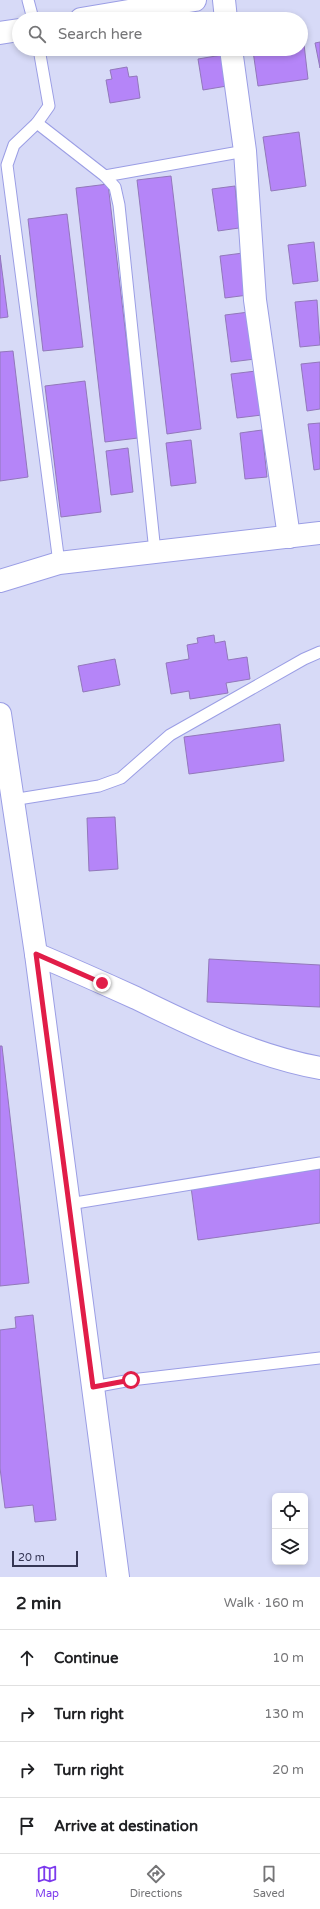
<!DOCTYPE html>
<meta charset="utf-8">
<style>
:root{--surface:#fff;--page:#f2f2f2;--text:#202124;--muted:#757577;--line:#e0e0e0;--accent:#7c3aed}
body{margin:0;font-family:"Varela Round",sans-serif;background:var(--page);color:var(--text)}
.controls{position:absolute;right:12px;bottom:12px;display:grid;overflow:hidden;border-radius:6px;box-shadow:0 2px 6px #0003}
.controls button{width:36px;height:36px;display:grid;place-items:center;padding:0;border:0;border-bottom:1px solid var(--line);background:var(--surface);color:var(--text);font:20px sans-serif}
.scale{position:absolute;left:12px;bottom:10px;width:66px;box-sizing:border-box;padding-left:4px;border:2px solid #353654;border-top:0;font-size:11px;line-height:14px;white-space:nowrap;color:#353654;-webkit-text-stroke:3px #d7daf7;paint-order:stroke}
.stop{position:absolute;width:12px;height:12px;margin:-9px;border:3px solid #e11d48;border-radius:50%;background:#fff}
.stop.end{background:#e11d48;border-color:#fff;box-shadow:0 1px 4px #0008}
.list{margin:0;padding:0;list-style:none}
h2{display:flex;justify-content:space-between;align-items:center;height:52px;margin:0;padding:0 16px;font-size:17px}
h2 small{font-size:13px;font-weight:400;color:var(--muted)}
.list li{display:grid;grid-template-columns:26px 1fr auto;gap:12px;align-items:center;box-sizing:border-box;height:56px;padding:0 16px;border-top:1px solid var(--line)}
.list b{display:block;font-size:15px;white-space:nowrap}
.list em{font-size:13px;font-style:normal;color:var(--muted)}
.icon{flex:none;width:22px;height:22px;fill:none;stroke:currentColor;stroke-width:2;stroke-linecap:round;stroke-linejoin:round}
.map{position:relative;flex:none;width:320px;height:1577px;overflow:hidden}
.search{position:absolute;background:var(--surface);box-shadow:0 2px 6px #0003;left:12px;right:12px;top:12px;height:44px;display:flex;align-items:center;gap:10px;box-sizing:border-box;padding:0 14px;border-radius:22px;color:var(--muted);font-size:15px}
.sheet{height:276px;background:var(--surface)}
nav{display:flex;justify-content:space-around;align-items:center;box-sizing:border-box;height:56px;border-top:1px solid var(--line);background:var(--surface);font-size:11px;color:var(--muted)}
nav a{display:grid;justify-items:center;gap:2px}
nav .on{color:var(--accent)}
.map>svg:first-child{display:block}
.building{fill:#b585f8;stroke:#9278bb}
.lines{fill:none;stroke-linecap:round;stroke-linejoin:round}
.lane-casing{stroke:#9b9ee5;stroke-width:13}
.street-casing{stroke:#9b9ee5;stroke-width:24}
.lane{stroke:#fff;stroke-width:11}
.street{stroke:#fff;stroke-width:22}
.route{stroke:#e11d48;stroke-width:5}
</style>
<div class="map">
<svg width="320" height="1577" viewBox="0 0 320 1577">
<rect width="100%" height="100%" fill="#d7daf7"/>
<g class="building">
<path d="M320,42v26l-5,-25z"/>
<path d="M301,44h3l4,35 -50,7 -5,-35 16,-2h32z"/>
<path d="M228,54l5,31 -30,5 -5,-31z"/>
<path d="M127,67l2,10 8,-1 3,22 -30,5 -4,-23 6,-1 -2,-9z"/>
<path d="M299,132l7,54 -35,5 -8,-54z"/>
<path d="M171,176l30,253 -34,5 -30,-254z"/>
<path d="M108,184l30,254 -33,4 -29,-254z"/>
<path d="M235,186l4,42 -21,3 -6,-42z"/>
<path d="M67,214l16,133 -40,4 -15,-132z"/>
<path d="M314,242l4,39 -25,3 -5,-39z"/>
<path d="M243,253l5,42 -23,3 -5,-42z"/>
<path d="M0,255l8,62 -8,1z"/>
<path d="M317,300l3,45 -20,2 -5,-45z"/>
<path d="M249,312l6,47 -24,3 -6,-47z"/>
<path d="M13,351l15,126 -28,4v-129z"/>
<path d="M320,362v47l-13,2 -6,-47z"/>
<path d="M256,371l6,44 -25,3 -6,-44z"/>
<path d="M85,381l16,131 -40,5 -16,-131z"/>
<path d="M320,423v46l-6,1 -6,-46z"/>
<path d="M262,430l5,47 -22,2 -5,-46z"/>
<path d="M191,440l5,43 -25,3 -5,-43z"/>
<path d="M128,448l5,44 -22,3 -5,-44z"/>
<path d="M214,635l1,8 10,-2 3,19 19,-3 3,22 -24,4 2,10 -38,6 -1,-8 -18,3 -5,-31 23,-4 -2,-14 11,-2 -1,-5z"/>
<path d="M115,659l5,26 -37,7 -5,-26z"/>
<path d="M280,724l4,37 -95,13 -5,-37z"/>
<path d="M115,817l3,52 -29,2 -2,-53z"/>
<path d="M209,959l111,6v42l-113,-5z"/>
<path d="M0,1046h2l27,237 -29,3z"/>
<path d="M320,1169v54l-122,17 -7,-53z"/>
<path d="M33,1315l23,205 -21,2 -2,-17 -28,3 -5,-40v-138l16,-2 -1,-11z"/>
</g>
<g class="lines">
<defs>
<g id="lane">
<path d="M28,0l5,19"/>
<path d="M39,49l10,57 -12,17 -23,22 -7,20 52,398"/>
<path d="M37,123l68,53 10,11 4,18 36,347"/>
<path d="M105,176l140,-25"/>
<path d="M12,800l87,-14 22,-8 49,-43 134,-76 16,-7"/>
<path d="M69,1204l251,-41"/>
<path d="M93,1387l38,-7 189,-22"/>
</g>
<g id="street">
<path d="M224,0l2,19"/>
<path d="M81,19l114,-19"/>
<path d="M0,33l19,-3"/>
<path d="M231,49l14,102 10,149 34,237"/>
<path d="M0,581l59,-18 261,-30"/>
<path d="M0,714l36,240 82,623"/>
<path d="M36,954c33,14 67,29 100,44 59,29 119,58 184,70"/>
</g>
</defs>
<use href="#lane" class="lane-casing"/>
<use href="#street" class="street-casing"/>
<use href="#lane" class="lane"/>
<use href="#street" class="street"/>
</g>
<g class="lines">
<path class="route" d="M102,983l-66,-29 57,433 38,-7"/>
</g>
</svg>
<div class="controls">
<button><svg class="icon" aria-label="locate" viewBox="0 0 24 24"><circle cx="12" cy="12" r="6"/><path d="M12 2v4M12 18v4M2 12h4M18 12h4"/></svg></button>
<button><svg class="icon" aria-label="layers" viewBox="0 0 24 24"><path d="M12 4l9 5-9 5-9-5zM3 14l9 5 9-5"/></svg></button>
</div>
<div class="scale">20 m</div>
<div class="stop" style="left:131px;top:1380px"></div>
<div class="stop end" style="left:102px;top:983px"></div>
<div class="search"><svg class="icon" aria-label="search" viewBox="0 0 24 24"><circle cx="10" cy="10" r="6"/><path d="M15 15l6 6"/></svg>Search here</div>
</div>
<section class="sheet">
<h2>2 min<small>Walk · 160 m</small></h2>
<ul class="list">
<li><svg class="icon" aria-label="ahead" viewBox="0 0 24 24"><path d="M12 20V5M6 11l6-6 6 6"/></svg><div><b>Continue</b></div><em>10 m</em></li>
<li><svg class="icon" aria-label="right" viewBox="0 0 24 24"><path d="M7 20v-9h11M14 6l5 5-5 5"/></svg><div><b>Turn right</b></div><em>130 m</em></li>
<li><svg class="icon" aria-label="right" viewBox="0 0 24 24"><path d="M7 20v-9h11M14 6l5 5-5 5"/></svg><div><b>Turn right</b></div><em>20 m</em></li>
<li><svg class="icon" aria-label="arrive" viewBox="0 0 24 24"><path d="M6 21V4h12l-3 4 3 4H6"/></svg><div><b>Arrive at destination</b></div></li>
</ul>
</section>
<nav>
<a class="on"><svg class="icon" aria-label="map" viewBox="0 0 24 24"><path d="M3 6l6-2 6 2 6-2v14l-6 2-6-2-6 2zM9 4v14M15 6v14"/></svg>Map</a>
<a><svg class="icon" aria-label="directions" viewBox="0 0 24 24"><path d="M12 3l9 9-9 9-9-9zM9 14v-3h6M13 9l2 2-2 2"/></svg>Directions</a>
<a><svg class="icon" aria-label="saved" viewBox="0 0 24 24"><path d="M7 4h10v16l-5-4-5 4z"/></svg>Saved</a>
</nav>
